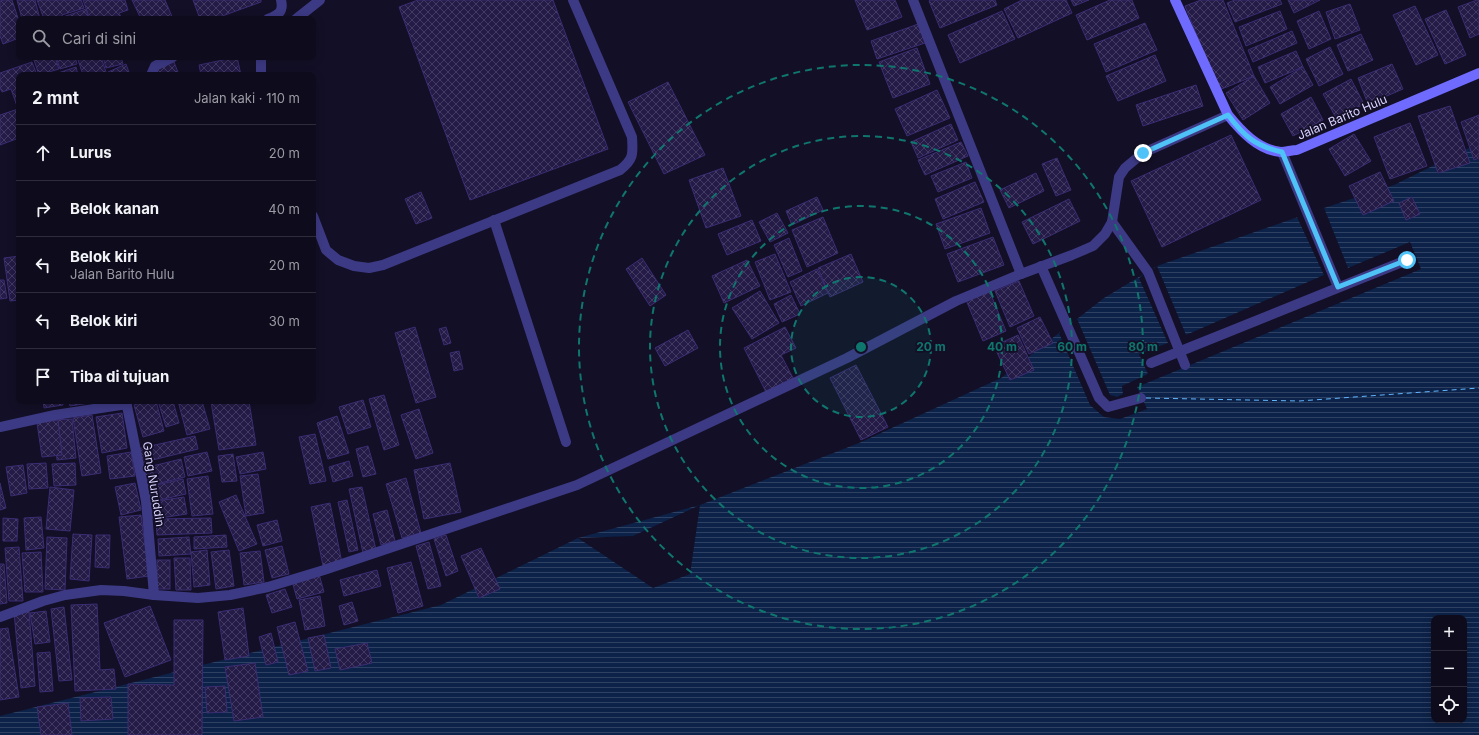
<!DOCTYPE html>
<html lang="id">
<meta charset="utf-8">
<style>
:root{--surface:#0e0b1c;--page:#1c1929;--text:#f1f3f6;--muted:#9b9ba3;--line:#2e2b3b}
body{margin:0;font-family:Inter,sans-serif;background:var(--page);color:var(--text)}
.controls{position:absolute;right:12px;bottom:12px;display:grid;overflow:hidden;border-radius:8px;box-shadow:0 2px 10px #0003}
.controls button{width:36px;height:36px;display:grid;place-items:center;padding:0;border:0;border-bottom:1px solid var(--line);background:var(--surface);color:var(--text);font:20px sans-serif}
.stop{position:absolute;width:12px;height:12px;margin:-9px;border:3px solid #4fc3f7;border-radius:50%;background:#fff}
.stop.end{background:#4fc3f7;border-color:#fff;box-shadow:0 1px 4px #0008}
.list{margin:0;padding:0;list-style:none}
h2{display:flex;justify-content:space-between;align-items:center;height:52px;margin:0;padding:0 16px;font-size:17px}
h2 small{font-size:13px;font-weight:400;color:var(--muted)}
.list li{display:grid;grid-template-columns:26px 1fr auto;gap:12px;align-items:center;box-sizing:border-box;height:56px;padding:0 16px;border-top:1px solid var(--line)}
.list b{display:block;font-size:15px;white-space:nowrap}
.list p{margin:0;font-size:13px;white-space:nowrap;color:var(--muted)}
.list em{font-size:13px;font-style:normal;color:var(--muted)}
.icon{flex:none;width:22px;height:22px;fill:none;stroke:currentColor;stroke-width:2;stroke-linecap:round;stroke-linejoin:round}
.map{position:relative;flex:none;width:1479px;height:735px;overflow:hidden}
.search{position:absolute;background:var(--surface);box-shadow:0 2px 10px #0003;left:16px;top:16px;width:300px;height:44px;display:flex;align-items:center;gap:10px;box-sizing:border-box;padding:0 14px;border-radius:8px;color:var(--muted);font-size:15px}
.panel{position:absolute;background:var(--surface);box-shadow:0 2px 10px #0003;left:16px;top:72px;width:300px;height:332px;border-radius:8px}
.map>svg:first-child{display:block}
.water{fill:url(#water-rules);fill-rule:evenodd}
.pier{fill:#130f26}
.lines{fill:none;stroke-linecap:round;stroke-linejoin:round}
.ferry{stroke:#62b6ff;stroke-width:1;stroke-dasharray:5 4;stroke-linecap:butt}
.building{fill:url(#building-cross-hatch);stroke:#3b2d73}
.lane{stroke:#3d3a85;stroke-width:10}
.street{stroke:#3d3a85;stroke-width:10}
.secondary{stroke:#6f6bff;stroke-width:10}
.route{stroke:#4fc3f7;stroke-width:5}
.ring{fill:none;stroke:#0f766e;stroke-width:2;stroke-dasharray:7 5}
.labels{text-anchor:middle;dominant-baseline:central;stroke-width:3.5;stroke-linejoin:round;paint-order:stroke}
.street-label{font-size:12px;fill:#d9d4ff;stroke:#130f26}
.centre{fill:#0f766e;stroke:#130f26;stroke-width:2}
.ring-label{font-size:12px;text-anchor:middle;font-weight:bold;fill:#0f766e;stroke:#130f26;stroke-width:3.5;stroke-linejoin:round;paint-order:stroke}
</style>
<div class="map">
<svg width="1479" height="735" viewBox="0 0 1479 735">
<defs>
<pattern id="water-rules" width="6" height="5" patternUnits="userSpaceOnUse"><rect width="6" height="5" fill="#0c2248"/><path d="M0 2.5h6" fill="none" stroke="#2f4163"/></pattern>
<pattern id="building-cross-hatch" width="8" height="8" patternUnits="userSpaceOnUse"><rect width="8" height="8" fill="#241b47"/><path d="M0 0l8 8M0 8l8-8" fill="none" stroke="#433b63"/></pattern>
</defs>
<rect width="100%" height="100%" fill="#130f26"/>
<path class="water" d="M1479,143v592h-1479v-19l441,-111 137,-67 122,-33 159,-62 142,-65 103,-80 53,-32 167,-58 70,-23zM1434,618h30v102h-30z"/>
<g class="pier">
<path d="M1324,208l24,60 62,-26 11,27 -284,118 10,22 -27,10 -16,-2 -14,-12 -31,-72 18,-14 33,76 7,2 6,-3 -1,-8 26,-12 -9,-20 29,-11 -29,-65 18,-12 29,69 138,-60 -27,-58z"/>
<path d="M700,505l-10,69 -37,14 -75,-50 55,-2z"/>
</g>
<g class="lines">
<path class="ferry" d="M1146,398l153,3 180,-13"/>
</g>
<g class="building">
<path d="M4,0h8l7,21v17l-16,6 -3,-8v-35z"/>
<path d="M17,0h18l5,19h-18z"/>
<path d="M37,0h44l3,8 -22,7 1,4h-19z"/>
<path d="M83,0h42l3,10 -9,3 3,6h-32z"/>
<path d="M132,0h33l8,19h-32z"/>
<path d="M193,0h68v2l-47,17h-14z"/>
<path d="M418,0h135l55,149 -138,51 -71,-193z"/>
<path d="M855,0h40l7,17 -35,13z"/>
<path d="M930,0h65l2,5 -57,23 -11,-27z"/>
<path d="M1022,0h44l6,13 -54,25 -14,-29z"/>
<path d="M1071,0h18l-15,6z"/>
<path d="M1110,0h22l7,18 -52,22 -11,-25z"/>
<path d="M1201,0h22l31,76 -35,14 -34,-84z"/>
<path d="M1235,0h45l2,4 -47,18 -8,-19z"/>
<path d="M1288,0h32l-26,13z"/>
<path d="M1477,0h2v34l-9,4 -12,-31z"/>
<path d="M1350,4l10,26 -25,9 -9,-27z"/>
<path d="M1415,6l23,49 -22,10 -23,-50z"/>
<path d="M86,9l3,10h-25l-1,-2z"/>
<path d="M1446,10l20,45 -21,9 -20,-45z"/>
<path d="M1002,11l13,28 -55,24 -12,-28z"/>
<path d="M1280,11l7,18 -41,17 -7,-19z"/>
<path d="M1319,11l12,28 -22,10 -12,-28z"/>
<path d="M921,23l7,19 -51,17 -6,-18z"/>
<path d="M1145,23l12,27 -51,22 -12,-28z"/>
<path d="M1292,31l5,12 -44,19 -5,-12z"/>
<path d="M1361,34l12,26 -25,11 -11,-26z"/>
<path d="M1330,47l13,27 -24,12 -13,-27z"/>
<path d="M917,48l13,36 -37,14 -14,-36z"/>
<path d="M1296,51l7,16 -38,16 -7,-16z"/>
<path d="M1155,55l11,26 -48,20 -12,-25z"/>
<path d="M33,57h22l4,12 -20,6z"/>
<path d="M56,57h19l2,7 -17,5z"/>
<path d="M77,57h24l6,18h-24z"/>
<path d="M103,57h18l2,7 -17,4z"/>
<path d="M237,57l4,18h-40l-2,-10z"/>
<path d="M32,62l5,13h-18v63l-19,7v-30l18,-6 -7,-20 -9,3 -2,-4v-15z"/>
<path d="M174,62l5,13h-20l-3,-7z"/>
<path d="M126,64l4,11h-20l-2,-3z"/>
<path d="M1392,64l11,25 -35,15 -10,-26z"/>
<path d="M76,67l2,8h-26z"/>
<path d="M1303,67l10,18 -33,19 -10,-17z"/>
<path d="M1254,76l16,27 -27,17 -17,-27z"/>
<path d="M1351,79l13,25 -28,14 -13,-24z"/>
<path d="M668,82l37,73 -41,19 -36,-72z"/>
<path d="M1196,85l7,21 -60,20 -7,-21z"/>
<path d="M937,90l13,28 -43,18 -12,-27z"/>
<path d="M1311,97l12,23 -30,16 -12,-22z"/>
<path d="M1450,106l20,57 -32,10 -20,-57z"/>
<path d="M1479,115v43l-5,2 -13,-38z"/>
<path d="M1410,123l17,43 -37,13 -16,-42z"/>
<path d="M951,124l7,16 -40,18 -7,-16z"/>
<path d="M1354,134l17,27 -26,15 -16,-27z"/>
<path d="M1231,135l30,65 -99,47 -31,-66z"/>
<path d="M961,142l7,14 -43,19 -7,-15z"/>
<path d="M1057,158l14,32 -15,6 -14,-32z"/>
<path d="M966,162l6,16 -34,14 -7,-16z"/>
<path d="M723,168l18,48 -35,12 -17,-48z"/>
<path d="M1380,172l14,29 -31,14 -14,-29z"/>
<path d="M1036,173l8,18 -35,17 -9,-18z"/>
<path d="M975,182l9,20 -41,17 -8,-20z"/>
<path d="M421,192l11,26 -16,6 -11,-25z"/>
<path d="M817,197l6,13 -31,15 -6,-14z"/>
<path d="M1412,197l8,17 -14,6 -7,-17z"/>
<path d="M1069,199l11,22 -47,23 -11,-22z"/>
<path d="M981,208l9,25 -45,16 -9,-25z"/>
<path d="M777,213l11,20 -18,9 -11,-20z"/>
<path d="M823,217l15,36 -31,14 -15,-37z"/>
<path d="M752,220l9,21 -34,14 -9,-21z"/>
<path d="M993,237l11,28 -46,17 -11,-28z"/>
<path d="M789,238l13,33 -14,6 -14,-32z"/>
<path d="M775,254l16,38 -21,8 -15,-38z"/>
<path d="M851,254l12,28 -33,15 -12,-29z"/>
<path d="M19,256v44l-9,1 -6,-43z"/>
<path d="M642,258l24,37 -16,11 -24,-37z"/>
<path d="M747,260l13,26 -36,17 -12,-27z"/>
<path d="M817,269l11,24 -27,13 -11,-24z"/>
<path d="M0,280h4l3,18 -7,1z"/>
<path d="M1019,281l15,35 -24,11 -15,-36z"/>
<path d="M989,290l17,41 -23,10 -17,-41z"/>
<path d="M760,291l19,32 -27,16 -20,-31z"/>
<path d="M791,295l9,19 -18,8 -8,-18z"/>
<path d="M1040,317l13,26 -24,11 -12,-26z"/>
<path d="M415,327l21,70 -20,6 -21,-70z"/>
<path d="M446,327l5,16 -7,2 -5,-16z"/>
<path d="M785,327l11,21 -15,7 12,23 -27,14 -22,-44z"/>
<path d="M688,330l10,18 -33,18 -10,-18z"/>
<path d="M1018,335l16,35 -24,10 -16,-34z"/>
<path d="M459,351l4,18 -9,2 -4,-18z"/>
<path d="M856,365l32,62 -27,13 -31,-62z"/>
<path d="M384,395l15,50 -15,5 -15,-51z"/>
<path d="M363,400l8,27 -23,7 -9,-27z"/>
<path d="M43,401h19l1,4 -19,3z"/>
<path d="M69,401h20v2l-19,3z"/>
<path d="M147,401h9l8,30 -21,6 -9,-32z"/>
<path d="M158,401h15l6,22 -13,4z"/>
<path d="M178,401h24l8,28 -23,6z"/>
<path d="M216,401h33l7,44 -37,5 -8,-48z"/>
<path d="M419,409l14,44 -17,6 -15,-44z"/>
<path d="M122,413l5,35 -25,5 -6,-36z"/>
<path d="M92,415l9,58 -19,3 -9,-58z"/>
<path d="M337,416l12,37 -21,6 -11,-36z"/>
<path d="M72,419l4,39 -19,2 -4,-40z"/>
<path d="M58,420l4,35 -20,2 -5,-34z"/>
<path d="M315,434l11,47 -16,3 -11,-47z"/>
<path d="M195,436l3,13 -58,14 -3,-14z"/>
<path d="M368,446l8,28 -13,3 -7,-28z"/>
<path d="M131,452l4,24 -25,3 -3,-23z"/>
<path d="M207,452l5,19 -24,5 -4,-19z"/>
<path d="M263,452l3,17 -26,5 -4,-17z"/>
<path d="M233,454l4,27 -15,1 -4,-26z"/>
<path d="M181,459l4,18 -37,9 -4,-18z"/>
<path d="M349,461l4,15 -20,6 -4,-15z"/>
<path d="M46,463l2,25 -19,1 -2,-25z"/>
<path d="M75,463l1,22 -22,1 -2,-22z"/>
<path d="M450,463l11,49 -37,7 -10,-49z"/>
<path d="M23,465l4,28 -16,3 -5,-29z"/>
<path d="M258,474l6,39 -18,3 -6,-40z"/>
<path d="M208,476l5,38 -21,2 -5,-37z"/>
<path d="M406,478l15,55 -19,5 -16,-54z"/>
<path d="M183,479l3,15 -36,8 -3,-15z"/>
<path d="M0,483l6,25 -6,2z"/>
<path d="M135,483l6,27 -20,5 -6,-28z"/>
<path d="M50,487l24,3 -4,41 -24,-2z"/>
<path d="M362,487l14,63 -13,3 -14,-64z"/>
<path d="M236,495l21,49 -18,7 -20,-49z"/>
<path d="M184,497l3,17 -34,5 -3,-17z"/>
<path d="M347,500l11,50 -9,2 -11,-50z"/>
<path d="M330,503l12,60 -19,3 -12,-59z"/>
<path d="M387,510l8,31 -14,4 -8,-31z"/>
<path d="M141,515l8,61 -22,3 -8,-62z"/>
<path d="M41,517l3,31 -18,2 -2,-32z"/>
<path d="M3,518l15,1 -1,22h-14z"/>
<path d="M211,518l1,15 -55,2 -1,-16z"/>
<path d="M277,520l5,21 -19,5 -6,-21z"/>
<path d="M73,534l19,1 -3,46 -19,-2z"/>
<path d="M96,535h14l-1,33 -14,-1z"/>
<path d="M226,535l1,12 -33,2v-12z"/>
<path d="M446,535l12,36 -12,5 -12,-37z"/>
<path d="M47,537l20,1 -2,52 -20,-1z"/>
<path d="M189,537l2,17 -32,2 -1,-17z"/>
<path d="M429,542l12,44 -13,3 -12,-43z"/>
<path d="M282,546l7,28 -17,4 -7,-28z"/>
<path d="M19,547l4,54h-14l-4,-53z"/>
<path d="M481,548l19,41 -21,9 -18,-42z"/>
<path d="M207,550l3,35 -16,2 -3,-35z"/>
<path d="M229,550l5,36 -18,3 -5,-37z"/>
<path d="M260,551l4,31 -20,3 -4,-32z"/>
<path d="M41,552l2,40h-18l-3,-39z"/>
<path d="M174,558h16l1,32h-15z"/>
<rect x="157" y="560" width="13" height="29"/>
<path d="M411,562l12,44 -25,7 -11,-45z"/>
<path d="M0,564h4l3,39 -7,1z"/>
<path d="M377,570l4,16 -37,10 -4,-16z"/>
<path d="M319,574l5,18 -27,7 -5,-18z"/>
<path d="M285,589l7,18 -20,6 -6,-18z"/>
<path d="M320,596l5,30 -20,4 -6,-30z"/>
<path d="M352,602l6,19 -14,4 -5,-19z"/>
<path d="M97,604l3,66 14,-1 2,20 -41,2 -4,-86z"/>
<path d="M150,606l21,54 -46,17 -21,-54z"/>
<path d="M64,607l8,73 -13,1 -8,-72z"/>
<path d="M243,608l6,48 -24,4 -7,-48z"/>
<path d="M29,611l6,75 -14,2 -7,-76z"/>
<path d="M46,611l4,31 -15,2 -5,-31z"/>
<path d="M174,620h29l-1,115h-74v-51l46,1z"/>
<path d="M295,622l13,49 -19,4 -12,-48z"/>
<path d="M8,628l11,69 -19,3v-71z"/>
<path d="M271,633l7,29 -12,3 -7,-28z"/>
<path d="M324,635l7,33 -16,3 -7,-33z"/>
<path d="M367,643l5,20 -32,7 -5,-21z"/>
<path d="M50,652l3,39 -13,1 -3,-39z"/>
<path d="M255,663l8,54 -29,4 -9,-54z"/>
<path d="M225,686l2,26 -20,1 -2,-26z"/>
<path d="M111,697l2,22 -32,2 -1,-23z"/>
<path d="M68,703l4,32h-31l-4,-28z"/>
</g>
<g class="lines">
<g class="lane">
<path d="M296,19l24,-19"/>
<path d="M261,75v-18"/>
<path d="M1282,152l56,135"/>
<path d="M313,216l13,34 12,10 16,6 15,2 14,-3 237,-95c14,-11 13,-16 12,-33l-59,-137"/>
<path d="M494,220l72,222"/>
<path d="M1112,222l36,50 37,93"/>
<path d="M1041,266l58,132 9,9 33,-9"/>
<path d="M1151,363l256,-103"/>
</g>
<g class="street">
<path d="M913,0l108,274"/>
<path d="M268,19c10,-4 16,-7 13,-19"/>
<path d="M151,75l4,-9 18,-9"/>
<path d="M126,401l20,100 8,94"/>
<path d="M0,427l55,-12 72,-11"/>
<path d="M0,617l43,-16 22,-6 36,-5 23,1 30,4 44,3 32,-3 38,-8 56,-17 253,-85 270,-127 109,-57 65,-27 51,-19 21,-9 12,-12 7,-12 7,-45 6,-9 18,-15 85,-38"/>
</g>
<path class="secondary" d="M1175,0l53,115c13,16 30,35 53,37 5,0 11,-2 16,-2l182,-77"/>
</g>
<g class="lines">
<path class="route" d="M1143,153l85,-38c16,21 27,31 54,37l56,135 69,-27"/>
</g>
<circle cx="861" cy="347" r="70" fill="#0f766e" fill-opacity=".12"/>
<g class="ring">
<circle cx="861" cy="347" r="70"/>
<circle cx="861" cy="347" r="141"/>
<circle cx="861" cy="347" r="211"/>
<circle cx="861" cy="347" r="282"/>
</g>
<g class="labels">
<g class="street-label">
<text transform="translate(1342 117) rotate(-23)">Jalan Barito Hulu</text>
<text transform="translate(154 484) rotate(81)">Gang Nuruddin</text>
</g>
</g>
<circle cx="861" cy="347" r="6" class="centre"/>
<g class="ring-label">
<text x="931" y="351">20 m</text>
<text x="1002" y="351">40 m</text>
<text x="1072" y="351">60 m</text>
<text x="1143" y="351">80 m</text>
</g>
</svg>
<div class="controls">
<button>+</button>
<button>−</button>
<button><svg class="icon" aria-label="locate" viewBox="0 0 24 24"><circle cx="12" cy="12" r="6"/><path d="M12 2v4M12 18v4M2 12h4M18 12h4"/></svg></button>
</div>
<div class="stop" style="left:1407px;top:260px"></div>
<div class="stop end" style="left:1143px;top:153px"></div>
<div class="search"><svg class="icon" aria-label="search" viewBox="0 0 24 24"><circle cx="10" cy="10" r="6"/><path d="M15 15l6 6"/></svg>Cari di sini</div>
<section class="panel">
<h2>2 mnt<small>Jalan kaki · 110 m</small></h2>
<ul class="list">
<li><svg class="icon" aria-label="ahead" viewBox="0 0 24 24"><path d="M12 20V5M6 11l6-6 6 6"/></svg><div><b>Lurus</b></div><em>20 m</em></li>
<li><svg class="icon" aria-label="right" viewBox="0 0 24 24"><path d="M7 20v-9h11M14 6l5 5-5 5"/></svg><div><b>Belok kanan</b></div><em>40 m</em></li>
<li><svg class="icon" aria-label="left" viewBox="0 0 24 24"><path d="M17 20v-9H6M10 6l-5 5 5 5"/></svg><div><b>Belok kiri</b><p>Jalan Barito Hulu</p></div><em>20 m</em></li>
<li><svg class="icon" aria-label="left" viewBox="0 0 24 24"><path d="M17 20v-9H6M10 6l-5 5 5 5"/></svg><div><b>Belok kiri</b></div><em>30 m</em></li>
<li><svg class="icon" aria-label="arrive" viewBox="0 0 24 24"><path d="M6 21V4h12l-3 4 3 4H6"/></svg><div><b>Tiba di tujuan</b></div></li>
</ul>
</section>
</div>
